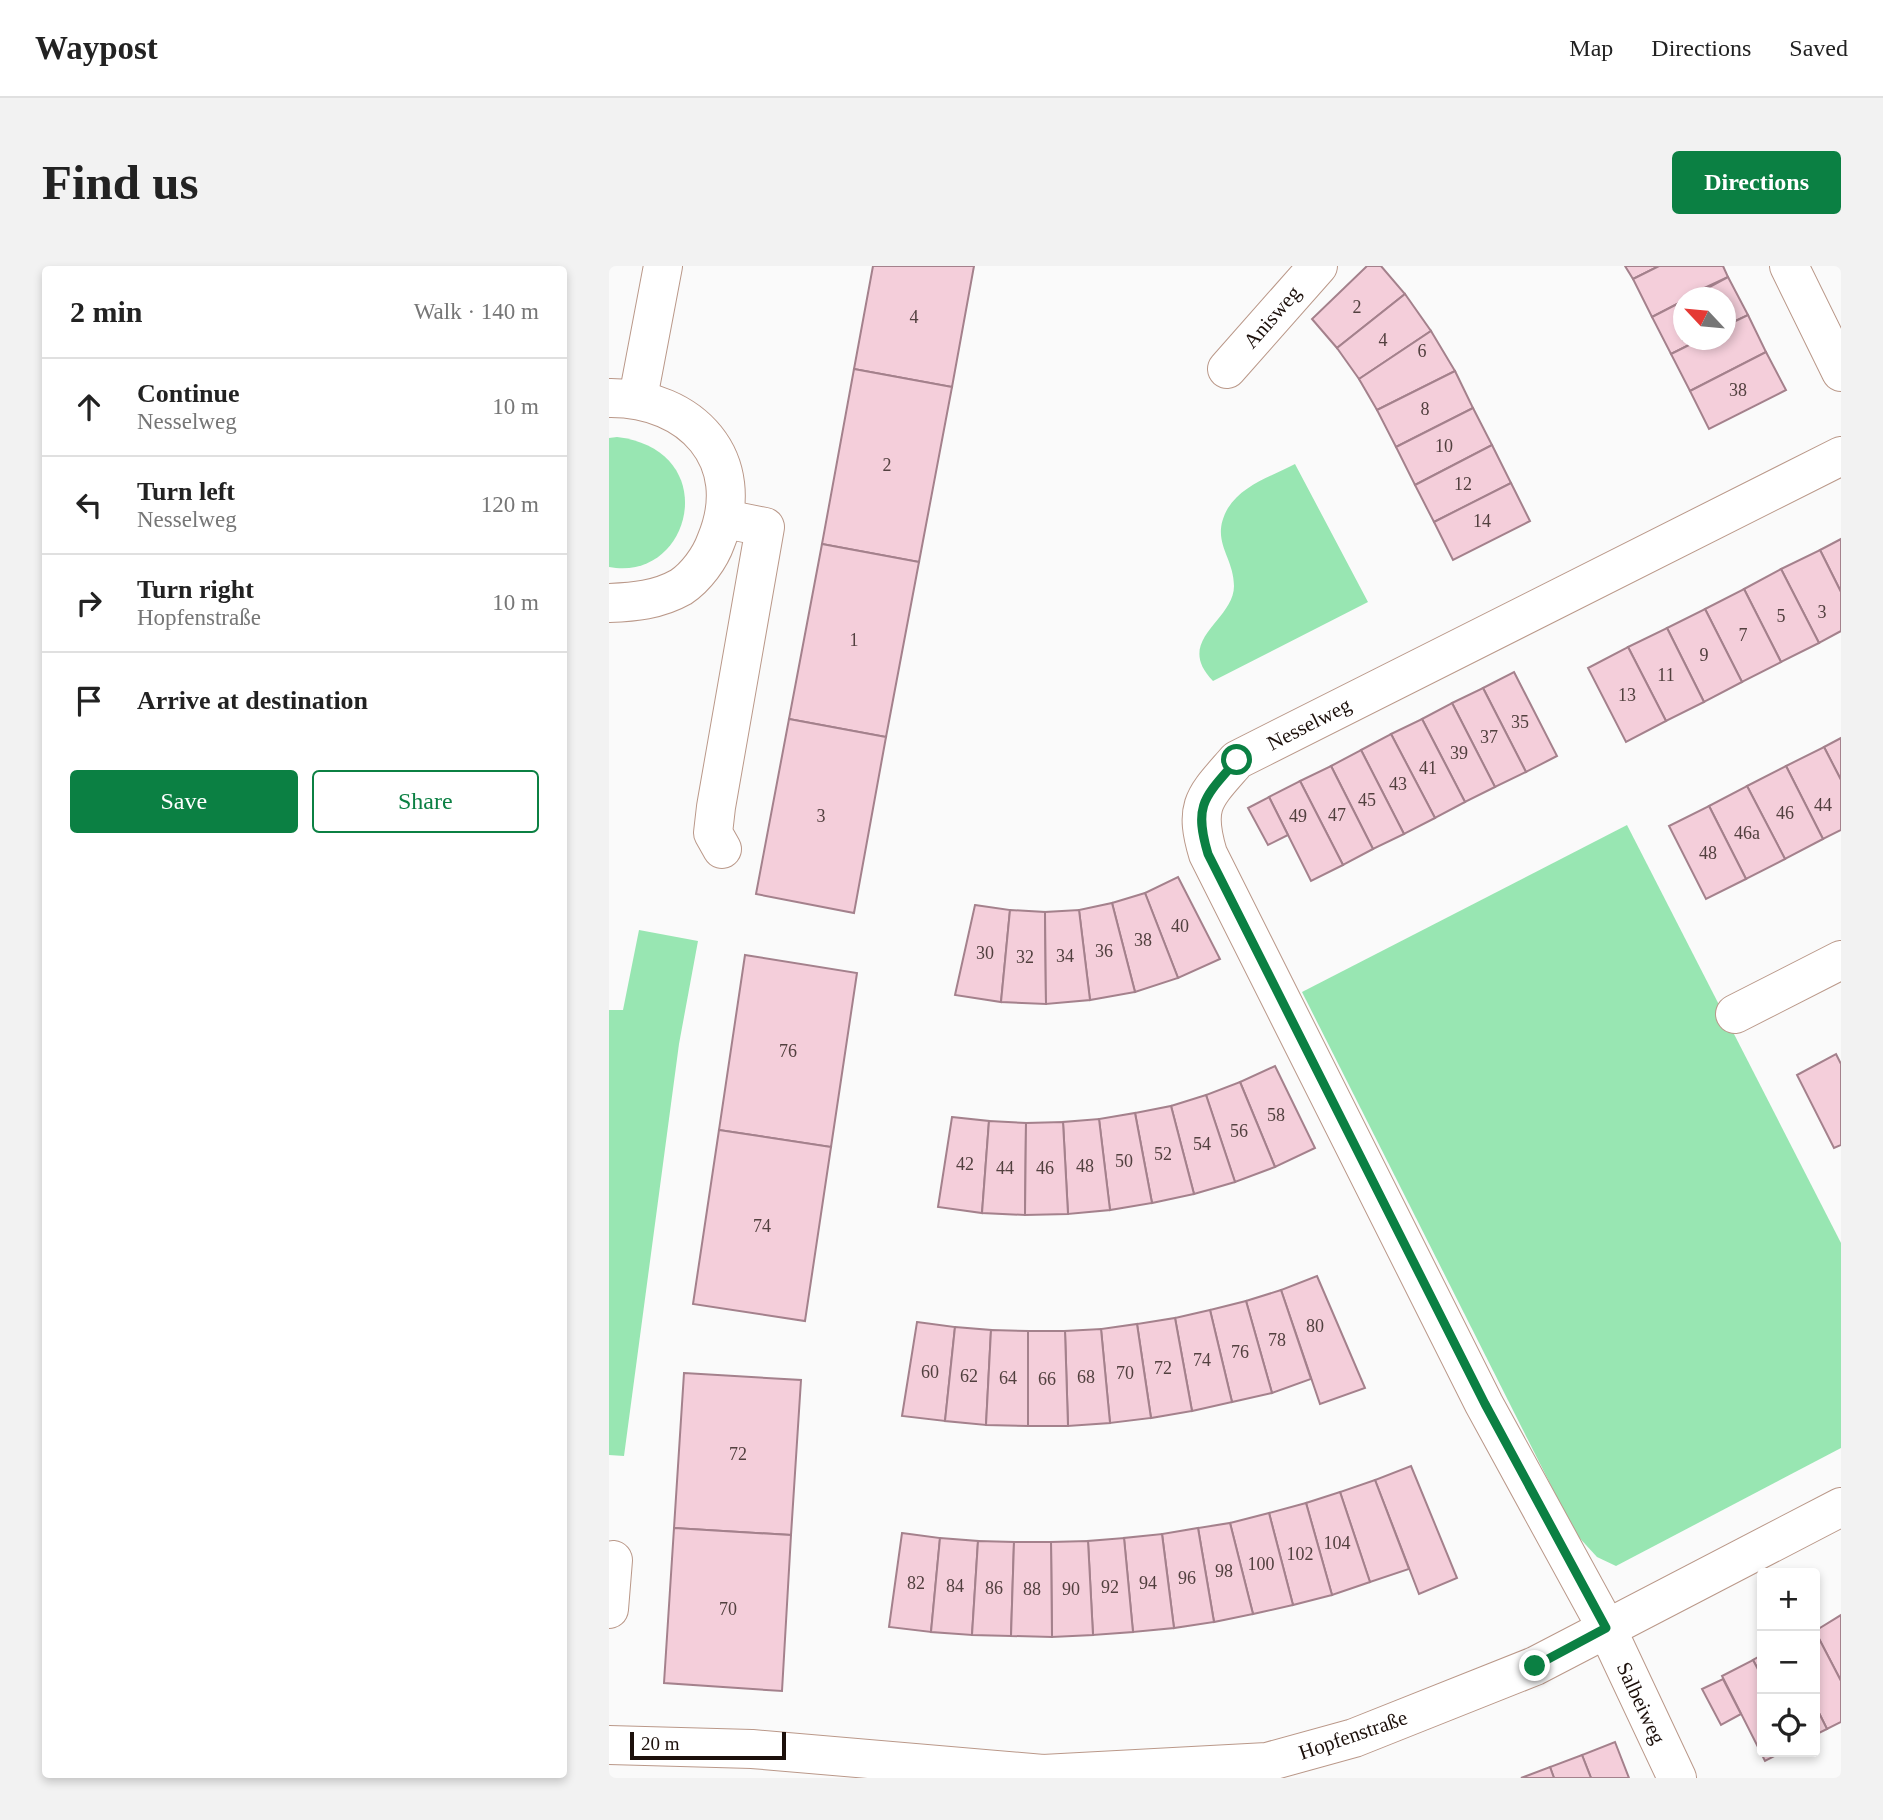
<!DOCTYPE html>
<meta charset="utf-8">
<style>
:root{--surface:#fff;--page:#f2f2f2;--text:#222;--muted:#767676;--line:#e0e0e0;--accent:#0b8043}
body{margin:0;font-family:"Times New Roman",serif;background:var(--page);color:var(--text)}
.controls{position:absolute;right:21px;bottom:21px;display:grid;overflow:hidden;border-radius:7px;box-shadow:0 4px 10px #0003}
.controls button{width:63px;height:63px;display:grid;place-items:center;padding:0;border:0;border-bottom:2px solid var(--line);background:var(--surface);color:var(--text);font:35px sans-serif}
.compass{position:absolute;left:1064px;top:21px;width:63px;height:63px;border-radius:50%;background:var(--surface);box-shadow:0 4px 10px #0003;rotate:296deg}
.scale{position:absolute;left:21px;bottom:18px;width:156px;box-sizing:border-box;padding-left:7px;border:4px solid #1c100b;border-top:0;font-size:19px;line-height:24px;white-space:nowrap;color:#1c100b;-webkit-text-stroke:5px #fff;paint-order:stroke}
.stop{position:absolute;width:21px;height:21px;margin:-16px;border:5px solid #0b8043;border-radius:50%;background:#fff}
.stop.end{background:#0b8043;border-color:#fff;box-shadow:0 2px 7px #0008}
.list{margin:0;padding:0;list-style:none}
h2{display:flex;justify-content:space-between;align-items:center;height:91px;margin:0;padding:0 28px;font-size:30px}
h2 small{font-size:23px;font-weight:400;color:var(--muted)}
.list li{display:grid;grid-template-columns:46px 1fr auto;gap:21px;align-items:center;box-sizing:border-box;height:98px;padding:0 28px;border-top:2px solid var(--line)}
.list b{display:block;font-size:26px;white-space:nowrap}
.list p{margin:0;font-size:23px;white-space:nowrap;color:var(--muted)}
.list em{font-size:23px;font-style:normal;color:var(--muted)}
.actions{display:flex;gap:14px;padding:21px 28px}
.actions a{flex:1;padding:16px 0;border:2px solid var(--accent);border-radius:7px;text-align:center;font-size:24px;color:var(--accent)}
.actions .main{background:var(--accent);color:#fff}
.icon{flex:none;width:38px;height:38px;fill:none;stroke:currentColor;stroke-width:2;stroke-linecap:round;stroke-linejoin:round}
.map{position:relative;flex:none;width:1232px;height:1512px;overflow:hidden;border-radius:7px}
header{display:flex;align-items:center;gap:42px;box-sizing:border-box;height:98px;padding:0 35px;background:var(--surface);border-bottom:2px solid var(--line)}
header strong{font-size:33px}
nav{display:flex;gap:38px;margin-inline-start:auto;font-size:24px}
.intro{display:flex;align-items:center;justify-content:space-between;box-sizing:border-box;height:168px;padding:0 42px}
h1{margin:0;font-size:49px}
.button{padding:18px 32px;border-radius:7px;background:var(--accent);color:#fff;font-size:24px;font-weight:700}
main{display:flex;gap:42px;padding:0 42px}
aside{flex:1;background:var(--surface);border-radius:7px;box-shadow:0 4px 10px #0003}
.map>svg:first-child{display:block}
.green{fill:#98e6b2}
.building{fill:#f4ceda;stroke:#a4818c;stroke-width:2}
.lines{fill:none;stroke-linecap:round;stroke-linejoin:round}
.minor-casing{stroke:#ba9889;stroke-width:40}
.minor{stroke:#fff;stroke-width:38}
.route{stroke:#0b8043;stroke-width:9}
.labels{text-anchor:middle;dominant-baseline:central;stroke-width:5;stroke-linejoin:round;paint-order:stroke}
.number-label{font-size:18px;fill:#52403f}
.street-label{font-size:21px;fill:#1c100b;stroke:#fff}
</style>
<header>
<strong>Waypost</strong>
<nav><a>Map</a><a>Directions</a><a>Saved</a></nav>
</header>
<div class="intro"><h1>Find us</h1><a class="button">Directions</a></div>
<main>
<aside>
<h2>2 min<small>Walk · 140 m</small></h2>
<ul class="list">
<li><svg class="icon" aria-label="ahead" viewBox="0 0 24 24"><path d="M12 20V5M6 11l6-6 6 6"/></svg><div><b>Continue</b><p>Nesselweg</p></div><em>10 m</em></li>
<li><svg class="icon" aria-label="left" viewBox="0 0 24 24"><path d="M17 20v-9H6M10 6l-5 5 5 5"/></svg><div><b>Turn left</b><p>Nesselweg</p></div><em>120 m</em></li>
<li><svg class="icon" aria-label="right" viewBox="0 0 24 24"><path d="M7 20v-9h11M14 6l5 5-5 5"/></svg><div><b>Turn right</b><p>Hopfenstraße</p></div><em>10 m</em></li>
<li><svg class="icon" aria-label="arrive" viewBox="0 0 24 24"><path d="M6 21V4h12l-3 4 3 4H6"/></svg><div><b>Arrive at destination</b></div></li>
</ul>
<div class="actions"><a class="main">Save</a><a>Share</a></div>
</aside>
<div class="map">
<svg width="1232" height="1512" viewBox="0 0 1232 1512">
<rect width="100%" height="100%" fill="#fafafa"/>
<g class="green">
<path d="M8,171c107,13 75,146 -8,130v-129z"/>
<path d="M686,198l73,138 -155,79c-40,-41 21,-60 21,-95 0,-30 -25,-45 -6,-78 14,-23 44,-32 67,-44z"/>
<path d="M1018,559l214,418v205l-225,118 -19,-9 -22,-24 -273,-541z"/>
<path d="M30,664l59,11 -19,103 -55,412 -15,-1v-445h14z"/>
</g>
<g class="building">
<path d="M264,0h101l-22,121 -98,-18z"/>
<path d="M758,0h14l24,28 -68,54 -25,-29z"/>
<path d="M1016,0h34l-26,13z"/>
<path d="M1050,0h64l5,11 -45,21v3l-31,16 -19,-38z"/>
<path d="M1119,11l20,38 -23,11v-28h-36z"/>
<path d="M796,28l26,37 -72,48 -22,-31z"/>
<path d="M1074,35v39h16l-28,14 -19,-37z"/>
<path d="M1139,49l18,37 -76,39 -19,-37 28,-14h26v-14z"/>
<path d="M822,65l24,40 -78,39 -18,-31z"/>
<path d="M1157,86l20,38 -77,39 -19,-38z"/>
<path d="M245,103l98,18 -33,175 -97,-18z"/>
<path d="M846,105l18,37 -77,39 -19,-37z"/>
<path d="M864,142l19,37 -77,40 -19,-38z"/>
<path d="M883,179l19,38 -77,39 -19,-37z"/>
<path d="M902,217l19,38 -77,39 -19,-38z"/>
<path d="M1232,273v53l-21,-42z"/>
<path d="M213,278l97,18 -33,175 -97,-18z"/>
<path d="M1211,284l21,42v39l-22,12 -38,-74z"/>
<path d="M1172,303l38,74 -38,19 -37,-73z"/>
<path d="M1135,323l37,73 -39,20 -37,-73z"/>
<path d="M1096,343l37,73 -38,20 -37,-74z"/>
<path d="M1058,362l37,74 -38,19 -38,-74z"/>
<path d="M1019,381l38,74 -40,21 -38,-74z"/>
<path d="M905,406l43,84 -31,16 -43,-84z"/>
<path d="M874,422l43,84 -31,15 -43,-84z"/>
<path d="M843,437l43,84 -30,15 -43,-83z"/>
<path d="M180,453l97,18 -32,176 -98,-19z"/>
<path d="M813,453l43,83 -30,16 -44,-84z"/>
<path d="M782,468l44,84 -31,16 -43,-84z"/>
<path d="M1232,472v42l-17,-33z"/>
<path d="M1215,481l17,33v50l-18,9 -37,-73z"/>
<path d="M752,484l43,84 -31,15 -42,-83z"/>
<path d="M722,500l42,83 -30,16 -43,-84z"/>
<path d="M1177,500l37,73 -38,20 -38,-73z"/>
<path d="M691,515l43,84 -32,16 -42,-84z"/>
<path d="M1138,520l38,73 -39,20 -37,-73z"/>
<path d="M660,531l19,38 -20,10 -20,-37z"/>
<path d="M1100,540l37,73 -40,20 -37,-73z"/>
<path d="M569,611l42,82 -42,19 -33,-85z"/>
<path d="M536,627l33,85 -43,14 -23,-89z"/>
<path d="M503,637l23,89 -45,8 -11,-90z"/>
<path d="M366,639l35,5 -9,92 -46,-7z"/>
<path d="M401,644l35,2 1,92 -45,-2z"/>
<path d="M470,644l11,90 -44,4 -1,-92z"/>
<path d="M136,689l112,18 -26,174 -112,-17z"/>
<path d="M1227,788l5,10v81l-7,3 -37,-73z"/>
<path d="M666,800l40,82 -40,19 -35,-85z"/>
<path d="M631,816l35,85 -40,15 -29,-87z"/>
<path d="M597,829l29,87 -41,12 -23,-88z"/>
<path d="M562,840l23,88 -42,9 -17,-90z"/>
<path d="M526,847l17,90 -42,7 -11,-91z"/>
<path d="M343,851l37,4 -7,92 -44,-6z"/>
<path d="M490,853l11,91 -42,4 -5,-92z"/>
<path d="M380,855l37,2 -1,92 -43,-2z"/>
<path d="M454,856l5,92 -43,1 1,-92z"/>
<path d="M110,864l112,17 -26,174 -112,-17z"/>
<path d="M708,1010l48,112 -45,16 -39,-114z"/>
<path d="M672,1024l30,89 -39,14 -26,-92z"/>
<path d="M637,1035l26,92 -40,9 -22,-92z"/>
<path d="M601,1044l22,92 -40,9 -17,-93z"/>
<path d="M566,1052l17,93 -41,7 -14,-94z"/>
<path d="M308,1056l38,5 -10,94 -43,-5z"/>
<path d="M528,1058l14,94 -41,5 -9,-94z"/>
<path d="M346,1061l36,3 -5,95 -41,-4z"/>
<path d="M492,1063l9,94 -42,3 -3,-95z"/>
<path d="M382,1064l37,1v95l-42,-1z"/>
<path d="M419,1065h37l3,95h-40z"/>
<path d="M75,1107l117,7 -10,155 -117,-7z"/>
<path d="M802,1200l46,112 -38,16 -44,-114z"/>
<path d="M766,1214l34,89 -39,13 -30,-90z"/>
<path d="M731,1226l30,90 -38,13 -26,-92z"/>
<path d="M697,1237l26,92 -39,10 -24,-92z"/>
<path d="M660,1247l24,92 -40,9 -23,-91z"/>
<path d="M621,1257l23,91 -39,8 -16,-94z"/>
<path d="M65,1262l117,7 -9,156 -118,-8z"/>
<path d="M589,1262l16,94 -40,6 -12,-94z"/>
<path d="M293,1267l38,5 -9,94 -42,-5z"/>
<path d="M553,1268l12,94 -41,4 -9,-94z"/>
<path d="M331,1272l38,3 -6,94 -41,-3z"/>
<path d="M515,1272l9,94 -40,3 -5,-94z"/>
<path d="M369,1275l36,1 -3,94 -39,-1z"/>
<path d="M479,1275l5,94 -41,2 -1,-95z"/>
<path d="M405,1276h37l1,95 -41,-1z"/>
<path d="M1232,1349v66l-26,-50z"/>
<path d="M1206,1365l26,50v41l-14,7 -12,-24z"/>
<path d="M1153,1389v22l-9,-17z"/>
<path d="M1144,1394l9,17v75h20l-17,9 -43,-85z"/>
<path d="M1114,1413l18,35 -20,11 -19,-36z"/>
<path d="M1206,1439l12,24 -12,6z"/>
<path d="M1006,1476l14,36h-38l-9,-23z"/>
<path d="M973,1489l9,23h-37l-4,-11z"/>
<path d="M941,1501l4,11h-33z"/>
</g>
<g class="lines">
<defs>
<g id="minor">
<path d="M1180,0l52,106"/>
<path d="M618,103l91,-103"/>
<path d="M0,132c82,-1 141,62 107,143 -6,17 -20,36 -35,46 -23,13 -47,15 -72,16"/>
<path d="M29,132l25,-132"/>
<path d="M113,583l-9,-16 3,-26 49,-280 -40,-8"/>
<path d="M1126,748l106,-54"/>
<path d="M0,1343l4,-49"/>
<path d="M0,1479l143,4 291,25 224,-12 87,-24 181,-72 306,-159"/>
<path d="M1068,1512l-71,-151 -122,-223 -276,-550c-15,-50 -3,-57 29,-94l604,-304"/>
</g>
</defs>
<use href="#minor" class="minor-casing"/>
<use href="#minor" class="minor"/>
</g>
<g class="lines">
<path class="route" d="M628,494c-32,37 -44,44 -29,94l277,550 121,224 -71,38"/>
</g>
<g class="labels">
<g class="number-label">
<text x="748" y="41">2</text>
<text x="305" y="51">4</text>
<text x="774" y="74">4</text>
<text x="813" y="85">6</text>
<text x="1129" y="124">38</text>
<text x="816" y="143">8</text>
<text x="835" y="180">10</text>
<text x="278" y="199">2</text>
<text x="854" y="218">12</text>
<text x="873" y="255">14</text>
<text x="1213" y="346">3</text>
<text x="1172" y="350">5</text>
<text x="1134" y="369">7</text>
<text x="245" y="374">1</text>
<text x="1095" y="389">9</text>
<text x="1057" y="409">11</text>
<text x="1018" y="429">13</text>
<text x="911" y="456">35</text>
<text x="880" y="471">37</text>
<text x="850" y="487">39</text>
<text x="819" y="502">41</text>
<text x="789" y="518">43</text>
<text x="758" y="534">45</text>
<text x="1214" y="539">44</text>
<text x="1176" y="547">46</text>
<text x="728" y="549">47</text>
<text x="212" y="550">3</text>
<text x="689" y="550">49</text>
<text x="1138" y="567">46a</text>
<text x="1099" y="587">48</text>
<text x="571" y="660">40</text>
<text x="534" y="674">38</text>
<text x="495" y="685">36</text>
<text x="376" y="687">30</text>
<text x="456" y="690">34</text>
<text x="416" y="691">32</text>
<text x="179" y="785">76</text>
<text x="667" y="849">58</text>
<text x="630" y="865">56</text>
<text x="593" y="878">54</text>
<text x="554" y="888">52</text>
<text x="515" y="895">50</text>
<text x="356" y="898">42</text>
<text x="476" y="900">48</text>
<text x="396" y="902">44</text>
<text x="436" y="902">46</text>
<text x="153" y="960">74</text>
<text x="706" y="1060">80</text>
<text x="668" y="1074">78</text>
<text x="631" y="1086">76</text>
<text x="593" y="1094">74</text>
<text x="554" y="1102">72</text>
<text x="321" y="1106">60</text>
<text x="516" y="1107">70</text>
<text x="360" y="1110">62</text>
<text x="477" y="1111">68</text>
<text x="399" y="1112">64</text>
<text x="438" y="1113">66</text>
<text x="129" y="1188">72</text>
<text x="728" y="1277">104</text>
<text x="691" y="1288">102</text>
<text x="652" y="1298">100</text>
<text x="615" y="1305">98</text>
<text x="578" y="1312">96</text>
<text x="307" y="1317">82</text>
<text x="539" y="1317">94</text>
<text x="346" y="1320">84</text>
<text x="501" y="1321">92</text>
<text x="385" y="1322">86</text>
<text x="423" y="1323">88</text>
<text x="462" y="1323">90</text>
<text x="119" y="1343">70</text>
</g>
<g class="street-label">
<text transform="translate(663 51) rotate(-49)">Anisweg</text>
<text transform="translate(700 458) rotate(-27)">Nesselweg</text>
<text transform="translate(1032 1437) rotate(65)">Salbeiweg</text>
<text transform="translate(744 1469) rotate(-19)">Hopfenstraße</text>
</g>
</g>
</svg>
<div class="controls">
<button>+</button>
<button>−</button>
<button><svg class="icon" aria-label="locate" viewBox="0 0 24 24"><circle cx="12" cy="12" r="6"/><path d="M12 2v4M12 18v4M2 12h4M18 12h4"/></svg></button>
</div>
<svg class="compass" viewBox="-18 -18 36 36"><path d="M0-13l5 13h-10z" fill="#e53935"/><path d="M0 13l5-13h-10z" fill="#767676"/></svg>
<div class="scale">20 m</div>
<div class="stop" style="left:628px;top:494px"></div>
<div class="stop end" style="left:926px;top:1400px"></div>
</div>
</main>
